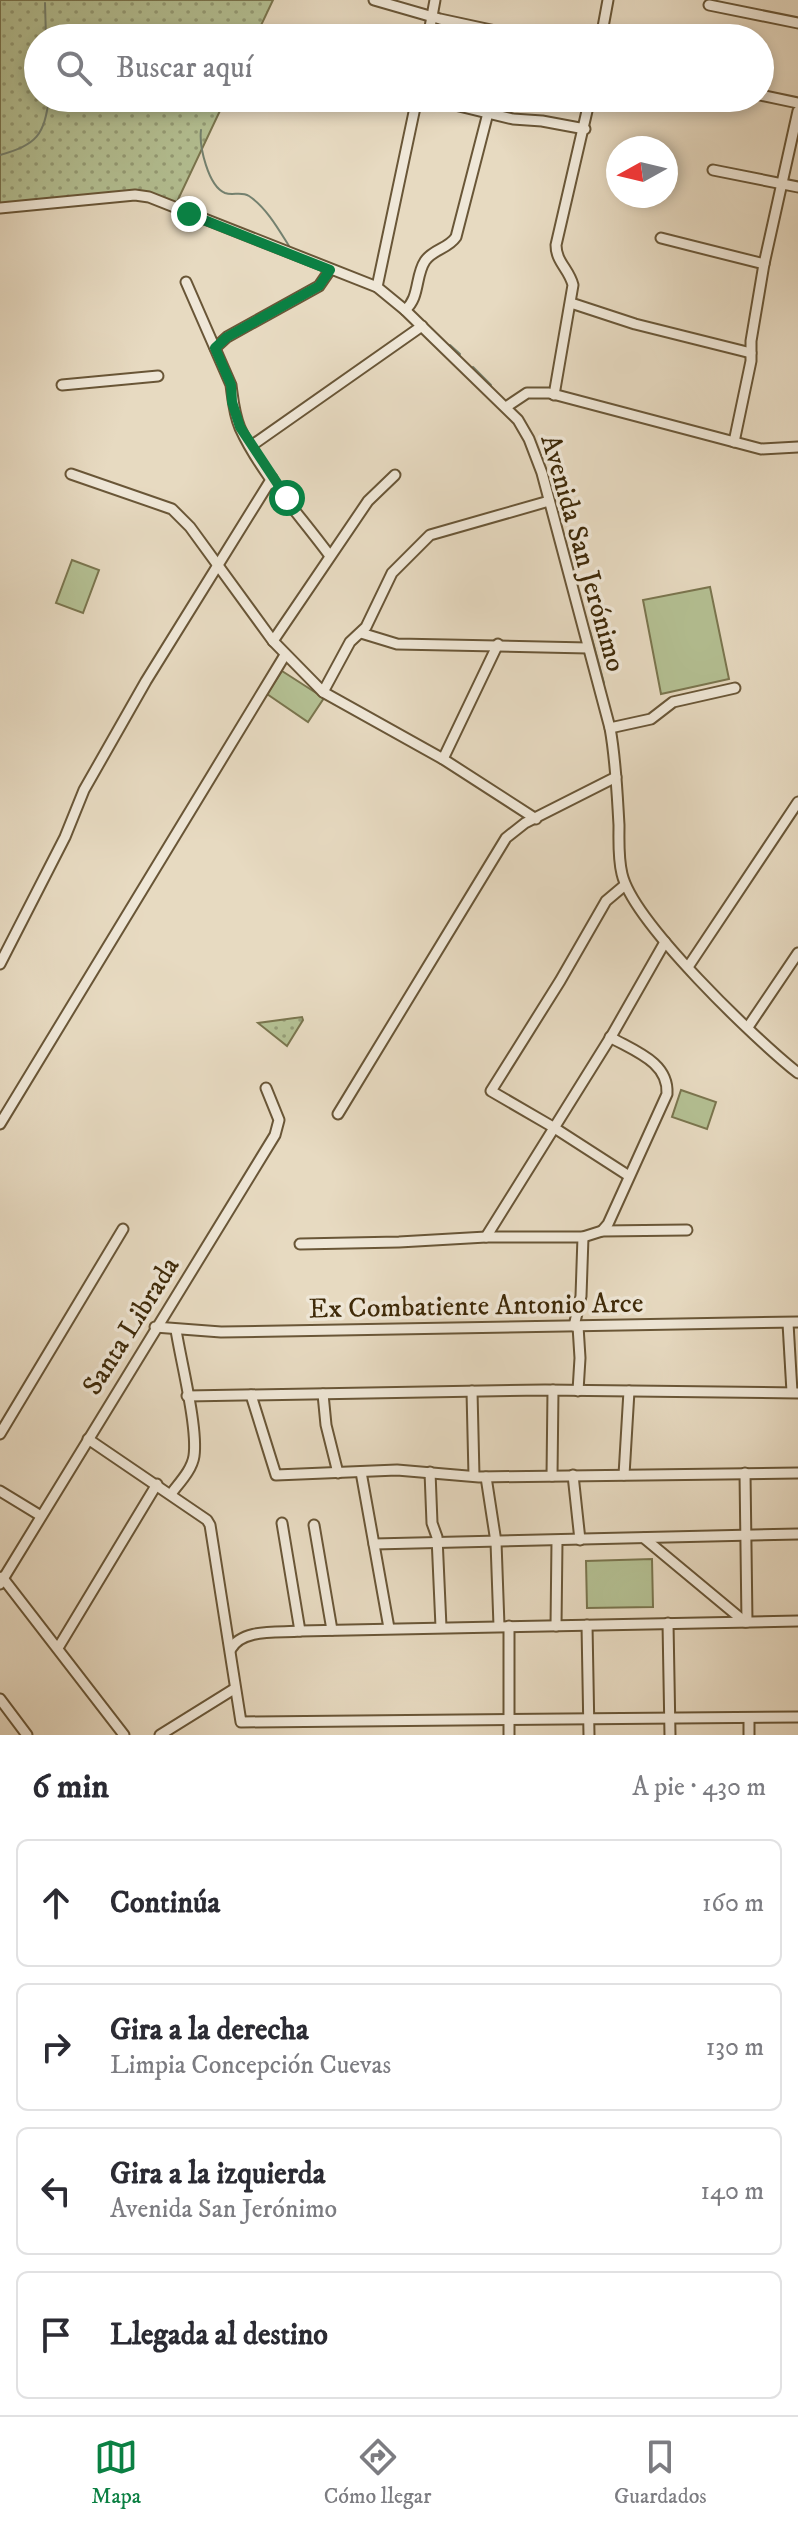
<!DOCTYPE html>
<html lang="es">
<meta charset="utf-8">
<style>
:root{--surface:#fff;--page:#f7f7f7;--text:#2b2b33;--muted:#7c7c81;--line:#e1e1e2;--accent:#0b8043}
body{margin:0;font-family:"IM FELL DW Pica",serif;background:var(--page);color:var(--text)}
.compass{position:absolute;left:606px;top:136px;width:72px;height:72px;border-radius:50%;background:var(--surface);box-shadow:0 4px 12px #0003;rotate:262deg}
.stop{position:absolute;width:24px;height:24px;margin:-18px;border:6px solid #0b8043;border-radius:50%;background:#fff}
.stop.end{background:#0b8043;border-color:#fff;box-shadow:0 2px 8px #0008}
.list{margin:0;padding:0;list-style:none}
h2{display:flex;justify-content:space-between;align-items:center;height:104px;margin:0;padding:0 32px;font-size:34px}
h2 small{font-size:26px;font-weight:400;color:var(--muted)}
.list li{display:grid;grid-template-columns:52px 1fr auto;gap:24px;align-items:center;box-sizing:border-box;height:128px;margin:0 16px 16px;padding:0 16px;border:2px solid var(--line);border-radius:12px}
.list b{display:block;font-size:30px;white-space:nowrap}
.list p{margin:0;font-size:26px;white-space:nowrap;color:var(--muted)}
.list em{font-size:26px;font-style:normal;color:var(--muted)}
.icon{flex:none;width:44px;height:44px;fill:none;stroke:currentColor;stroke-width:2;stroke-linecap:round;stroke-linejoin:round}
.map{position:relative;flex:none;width:798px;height:1735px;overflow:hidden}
.search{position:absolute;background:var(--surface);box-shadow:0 4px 12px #0003;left:24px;right:24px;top:24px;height:88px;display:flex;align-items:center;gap:20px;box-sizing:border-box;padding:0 28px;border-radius:44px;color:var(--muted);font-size:30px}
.sheet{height:680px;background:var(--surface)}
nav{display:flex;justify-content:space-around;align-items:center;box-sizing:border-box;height:112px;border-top:2px solid var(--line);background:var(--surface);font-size:22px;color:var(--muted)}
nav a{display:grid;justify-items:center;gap:4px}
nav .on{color:var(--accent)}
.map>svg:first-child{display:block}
.grass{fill:url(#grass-dots);stroke:#7a754e;stroke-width:2}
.pitch{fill:#b4c093;stroke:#7a754e;stroke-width:2}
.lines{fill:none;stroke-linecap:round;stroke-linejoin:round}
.stream{stroke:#74816f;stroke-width:2}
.minor-casing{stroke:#695637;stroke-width:13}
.minor{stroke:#efe7d7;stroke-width:9}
.route{stroke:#0b8043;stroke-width:10}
.labels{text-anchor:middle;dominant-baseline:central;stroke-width:7;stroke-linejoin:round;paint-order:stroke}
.street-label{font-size:28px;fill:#3f2a09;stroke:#efe7d7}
</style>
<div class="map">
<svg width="798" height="1735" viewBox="0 0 798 1735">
<defs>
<pattern id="grass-dots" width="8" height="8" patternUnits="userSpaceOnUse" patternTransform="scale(2)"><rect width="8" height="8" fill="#b4c093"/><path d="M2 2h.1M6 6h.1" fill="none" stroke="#949c76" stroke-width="1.8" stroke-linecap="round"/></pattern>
</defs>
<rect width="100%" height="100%" fill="#e7dac1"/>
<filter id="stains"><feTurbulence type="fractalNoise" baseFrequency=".0025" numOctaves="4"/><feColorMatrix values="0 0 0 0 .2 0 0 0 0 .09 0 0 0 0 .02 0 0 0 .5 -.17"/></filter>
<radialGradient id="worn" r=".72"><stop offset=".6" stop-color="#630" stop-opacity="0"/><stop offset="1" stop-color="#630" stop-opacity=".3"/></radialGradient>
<g class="grass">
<path d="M0,0h273l-18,38h-217v60h188l-51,108 -26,-11 -149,9z"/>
<path d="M302,1017l1,3 -16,26 -29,-23z"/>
</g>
<g class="pitch">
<path d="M72,560l27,10 -16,43 -27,-10z"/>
<path d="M710,587l19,92 -68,15 -18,-94z"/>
<path d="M282,671l42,27 -16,24 -41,-28z"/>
<path d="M681,1090l35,12 -9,27 -35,-12z"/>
<path d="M652,1559l1,48 -66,1 -1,-47z"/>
</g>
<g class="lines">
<g class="stream">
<path d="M45,3l1,35"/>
<path d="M201,130c-2,16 7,56 24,63 8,3 16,-2 24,3 17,11 30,34 40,50"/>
<path d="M0,155c37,-11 44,-19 49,-57"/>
<path d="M450,345l10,9"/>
<path d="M473,367l18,18"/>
<path d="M590,631l14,52"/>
</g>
<defs>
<g id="minor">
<path d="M374,0l66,19 88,19"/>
<path d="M709,5l89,18"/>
<path d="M428,38l7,-38"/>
<path d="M601,38l7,-38"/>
<path d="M760,95l38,8"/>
<path d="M426,98l87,21 29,2 43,8"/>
<path d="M713,170l85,17"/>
<path d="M0,208l135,-13 14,2 228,90 28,23 113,110 11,19 13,34 68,255c6,33 7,64 9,97 0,16 -1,33 3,49 11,48 134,166 176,199"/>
<path d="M661,238l103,26"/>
<path d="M186,282l45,103c2,15 3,29 9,43 21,46 60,87 90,128"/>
<path d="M377,287l40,-189"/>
<path d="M571,303l64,21 116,29"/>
<path d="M405,310c15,-12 10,-34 20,-49 8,-12 23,-12 31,-24l32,-124"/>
<path d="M215,348l12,-11 92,-51 11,-16"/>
<path d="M62,385l96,-9"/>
<path d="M554,395l19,-110c-4,-16 -17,-23 -17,-40l34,-147"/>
<path d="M506,407l21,-14h22l212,56 37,-2"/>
<path d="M734,442l17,-81v-20l13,-77 34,-153"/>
<path d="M251,446l171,-120"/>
<path d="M71,474l101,35 18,18 83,114 50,51 120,67 93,60"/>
<path d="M361,633l36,11 191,4"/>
<path d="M273,641l95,-140 27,-26"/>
<path d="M323,692l27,-50 16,-15 26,-54 38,-38 119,-34"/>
<path d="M610,728l41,-9 22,-17 62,-14"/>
<path d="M443,759l55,-115"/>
<path d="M625,885l-19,16 -46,80 -69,110 62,36 76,49"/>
<path d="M0,964l65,-127 19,-47 62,-109 126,-203"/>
<path d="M688,967l110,-165"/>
<path d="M748,1027l50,-74"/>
<path d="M338,1114l168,-276 19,-15 91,-46"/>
<path d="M0,1124l285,-469"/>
<path d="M602,1231l6,-7 59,-130c2,-32 -33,-43 -57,-57"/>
<path d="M486,1237l126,-202 53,-93"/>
<path d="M300,1244l99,-2 87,-5h97l19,-6 85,-1"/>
<path d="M788,1323l4,69"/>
<path d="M574,1326l7,-30 2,-59"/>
<path d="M578,1326l2,32 -2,33"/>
<path d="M155,1327l66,5 577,-10"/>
<path d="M472,1391l2,85"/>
<path d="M323,1394l3,31 12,48"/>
<path d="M251,1395l25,80 121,-5 82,7 319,-4"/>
<path d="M187,1396l358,-6 253,3"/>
<path d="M0,1434l123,-205"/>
<path d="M88,1439l119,81 3,5 31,197 557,-5"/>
<path d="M361,1472l28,156"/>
<path d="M430,1472l2,51 5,14 4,90"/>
<path d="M745,1473l2,149"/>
<path d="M573,1475l7,65"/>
<path d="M624,1475l5,-84"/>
<path d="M552,1476l1,-86"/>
<path d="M486,1477l10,65 3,84"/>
<path d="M0,1491l41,25"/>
<path d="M171,1494c8,-11 21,-24 23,-38 4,-29 -13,-94 -18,-126"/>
<path d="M282,1523l18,108"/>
<path d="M314,1525l18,105"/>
<path d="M644,1538l101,84"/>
<path d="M374,1544l424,-10"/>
<path d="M2,1577l122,158"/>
<path d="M0,1584l275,-449 4,-15 -13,-32"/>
<path d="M668,1623l2,112"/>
<path d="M587,1625l2,110"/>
<path d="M509,1626v109"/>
<path d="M556,1626l1,-85"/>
<path d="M58,1648l99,-164"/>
<path d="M231,1649c11,-21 48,-16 69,-18l498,-10"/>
<path d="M0,1699l27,36"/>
<path d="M160,1735l74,-46"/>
<path d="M749,1735v-17"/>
</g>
</defs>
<use href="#minor" class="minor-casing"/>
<use href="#minor" class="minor"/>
</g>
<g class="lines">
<path class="route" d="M189,214l141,56 -11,16 -92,51 -12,11 16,37 1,17 8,25 47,71"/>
</g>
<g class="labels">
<g class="street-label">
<text transform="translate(583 553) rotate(74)">Avenida San Jerónimo</text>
<text transform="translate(476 1306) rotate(-1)">Ex Combatiente Antonio Arce</text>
<text transform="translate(131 1326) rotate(-58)">Santa Librada</text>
</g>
</g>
<rect width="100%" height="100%" filter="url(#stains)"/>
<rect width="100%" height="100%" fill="url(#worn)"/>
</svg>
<svg class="compass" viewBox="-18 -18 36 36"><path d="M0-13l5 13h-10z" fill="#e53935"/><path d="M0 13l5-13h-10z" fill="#7c7c81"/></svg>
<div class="stop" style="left:287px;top:498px"></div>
<div class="stop end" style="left:189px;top:214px"></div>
<div class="search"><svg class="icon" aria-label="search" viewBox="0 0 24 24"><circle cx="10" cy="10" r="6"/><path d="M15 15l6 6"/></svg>Buscar aquí</div>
</div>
<section class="sheet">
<h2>6 min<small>A pie · 430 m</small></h2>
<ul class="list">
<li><svg class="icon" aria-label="ahead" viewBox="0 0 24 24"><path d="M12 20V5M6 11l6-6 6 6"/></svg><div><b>Continúa</b></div><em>160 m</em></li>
<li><svg class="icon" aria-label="right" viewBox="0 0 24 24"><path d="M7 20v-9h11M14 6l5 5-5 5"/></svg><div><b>Gira a la derecha</b><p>Limpia Concepción Cuevas</p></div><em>130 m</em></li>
<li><svg class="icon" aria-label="left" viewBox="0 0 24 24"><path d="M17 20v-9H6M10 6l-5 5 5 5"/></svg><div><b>Gira a la izquierda</b><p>Avenida San Jerónimo</p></div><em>140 m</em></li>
<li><svg class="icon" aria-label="arrive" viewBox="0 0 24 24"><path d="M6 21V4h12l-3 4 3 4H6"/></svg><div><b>Llegada al destino</b></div></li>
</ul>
</section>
<nav>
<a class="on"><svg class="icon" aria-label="map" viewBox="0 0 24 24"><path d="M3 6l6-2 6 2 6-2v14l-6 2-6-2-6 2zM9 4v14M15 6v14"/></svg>Mapa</a>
<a><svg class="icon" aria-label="directions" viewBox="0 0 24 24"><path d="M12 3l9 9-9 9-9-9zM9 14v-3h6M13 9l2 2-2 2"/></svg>Cómo llegar</a>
<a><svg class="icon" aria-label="saved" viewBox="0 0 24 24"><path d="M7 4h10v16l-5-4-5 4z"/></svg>Guardados</a>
</nav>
